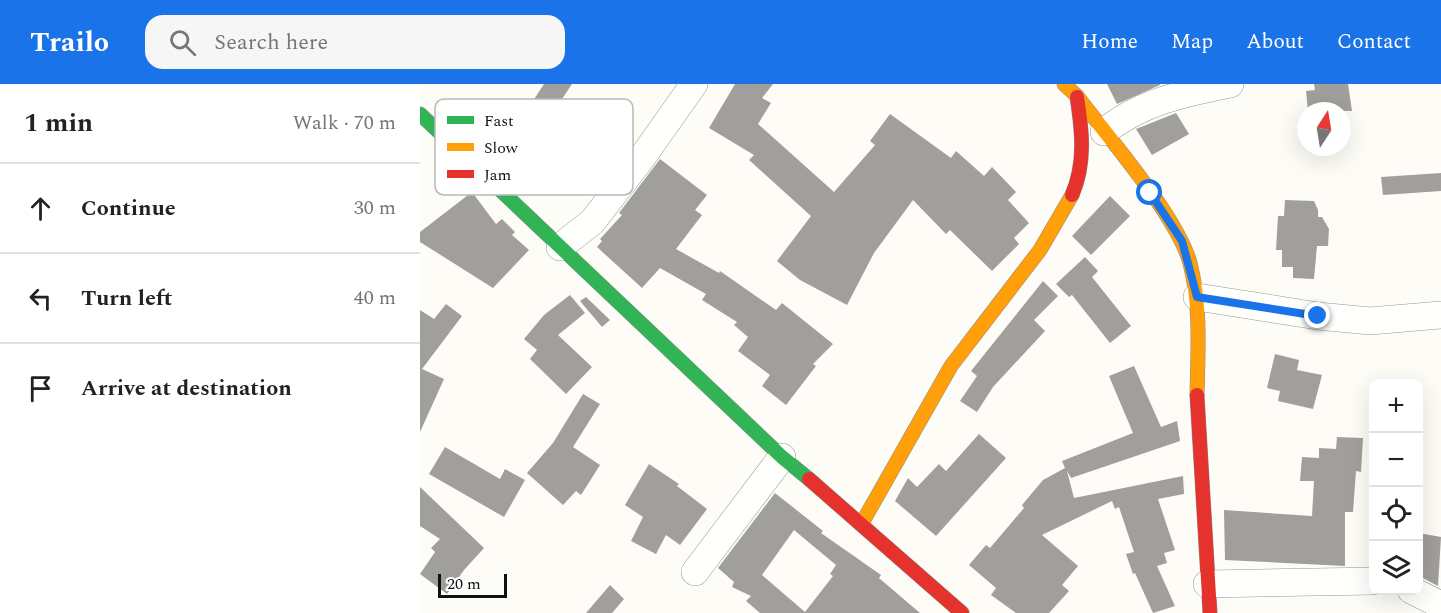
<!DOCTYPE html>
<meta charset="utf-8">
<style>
:root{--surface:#fff;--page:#f6f6f6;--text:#222;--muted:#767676;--line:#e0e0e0;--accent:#1a73e8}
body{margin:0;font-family:Spectral,serif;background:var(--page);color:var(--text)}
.controls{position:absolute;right:18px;bottom:18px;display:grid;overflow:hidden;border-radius:12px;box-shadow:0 6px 24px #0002}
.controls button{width:54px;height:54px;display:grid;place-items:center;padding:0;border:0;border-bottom:2px solid var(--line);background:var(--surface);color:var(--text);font:30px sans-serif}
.compass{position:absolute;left:877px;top:18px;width:54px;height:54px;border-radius:50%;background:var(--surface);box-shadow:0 6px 24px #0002;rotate:12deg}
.scale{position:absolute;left:18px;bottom:15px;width:69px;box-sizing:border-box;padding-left:6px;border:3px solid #111;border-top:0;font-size:16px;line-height:21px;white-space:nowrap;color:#111;-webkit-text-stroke:4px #fff;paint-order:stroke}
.stop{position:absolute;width:18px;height:18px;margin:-14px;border:4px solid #1a73e8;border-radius:50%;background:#fff}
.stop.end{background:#1a73e8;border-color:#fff;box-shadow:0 2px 6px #0008}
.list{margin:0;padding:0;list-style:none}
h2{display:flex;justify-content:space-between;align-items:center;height:78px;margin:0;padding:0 24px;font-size:26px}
h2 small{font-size:20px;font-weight:400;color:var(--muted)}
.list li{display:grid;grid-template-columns:39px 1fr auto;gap:18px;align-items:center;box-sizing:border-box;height:90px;padding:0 24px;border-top:2px solid var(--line)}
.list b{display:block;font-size:22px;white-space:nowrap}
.list em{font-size:20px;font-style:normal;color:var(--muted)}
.icon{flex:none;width:33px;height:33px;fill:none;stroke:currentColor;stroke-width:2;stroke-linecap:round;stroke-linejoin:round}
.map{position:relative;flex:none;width:1021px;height:529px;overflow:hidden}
header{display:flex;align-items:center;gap:36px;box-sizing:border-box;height:84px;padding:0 30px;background:var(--accent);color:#fff}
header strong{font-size:28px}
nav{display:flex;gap:33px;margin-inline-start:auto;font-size:21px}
.search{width:420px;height:54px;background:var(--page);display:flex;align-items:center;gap:15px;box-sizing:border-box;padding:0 21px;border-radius:18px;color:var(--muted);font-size:22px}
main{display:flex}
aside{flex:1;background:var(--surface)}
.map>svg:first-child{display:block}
.building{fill:#a19f9c;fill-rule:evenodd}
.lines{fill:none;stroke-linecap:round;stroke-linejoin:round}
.street-casing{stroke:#979795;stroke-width:28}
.fast-casing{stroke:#8e8d8b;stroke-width:15}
.slow-casing{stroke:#8e8d8b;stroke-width:15}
.jam-casing{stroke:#8e8d8b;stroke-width:15}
.street{stroke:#fffffe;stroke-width:27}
.fast{stroke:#30b455;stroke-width:14}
.slow{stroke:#ff9f0a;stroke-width:14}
.jam{stroke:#e5322d;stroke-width:14}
.route{stroke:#1a73e8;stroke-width:8}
.key{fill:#fff;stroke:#b8b8b8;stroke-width:1.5}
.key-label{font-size:16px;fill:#111}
</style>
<header>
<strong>Trailo</strong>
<div class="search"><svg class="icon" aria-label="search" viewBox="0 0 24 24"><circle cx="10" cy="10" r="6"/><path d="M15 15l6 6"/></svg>Search here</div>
<nav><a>Home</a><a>Map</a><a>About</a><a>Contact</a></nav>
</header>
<main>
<aside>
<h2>1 min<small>Walk · 70 m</small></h2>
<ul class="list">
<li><svg class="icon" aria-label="ahead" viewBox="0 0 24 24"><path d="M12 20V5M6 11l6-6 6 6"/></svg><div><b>Continue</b></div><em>30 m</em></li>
<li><svg class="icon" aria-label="left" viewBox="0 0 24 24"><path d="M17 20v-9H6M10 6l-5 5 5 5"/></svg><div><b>Turn left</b></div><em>40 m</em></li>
<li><svg class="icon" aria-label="arrive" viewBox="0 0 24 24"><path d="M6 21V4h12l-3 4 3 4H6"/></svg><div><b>Arrive at destination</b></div></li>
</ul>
</aside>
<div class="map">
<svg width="1021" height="529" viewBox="0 0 1021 529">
<rect width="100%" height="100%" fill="#fdfcf7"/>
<g class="building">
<path d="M124,0h28l-31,47 -34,36 -19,-17 41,-43z"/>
<path d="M315,0h38l-11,14 9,5 -13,21 76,68 41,-47 -5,-4 20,-27 61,44 5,-7 28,25 8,-9 24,25 -8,8 21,23 -15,15 5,6 -27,27 -42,-41 -4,4 -33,-34 -39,53 -27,52 -47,-25 -23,-19 34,-45 -62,-56 5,-5 -45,-27z"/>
<path d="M687,0h53v1l-43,19z"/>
<path d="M894,0h34l4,27h-44l-2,-20 9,-1z"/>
<path d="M756,29l13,21 -37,21 -16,-26z"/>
<path d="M240,75l47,36 -12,15 7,5 -26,34 43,24 1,-2 56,39 6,-7 51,41 -20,20 3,2 -30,39 -24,-19 8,-11 -32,-24 10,-14 -14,-12 3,-3 -35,-22 4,-6 -46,-26 -18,20 -45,-41 5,-6 -2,-2 22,-24 -3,-2z"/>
<path d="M1021,89v18l-58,4 -2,-18z"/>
<path d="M52,108l24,32 6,-5 13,13 -3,3 17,15 -36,38 -73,-46v-10z"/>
<path d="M690,112l20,20 -39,39 -19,-19z"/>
<path d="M865,116l29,1 4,9v7h4l7,12 -1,17h-11l-3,33 -21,-1v-11h-11v-17h-6l2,-34h6z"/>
<path d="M665,173l13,14 -6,6 39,49 -21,17 -38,-48 -3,2 -13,-13z"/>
<path d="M623,197l15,15 -24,24 11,11 -52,56 -16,25 -17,-11 17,-25 -6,-5z"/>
<path d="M150,211l15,18 -27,22 34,32 -26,27 -36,-35 7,-9 -13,-11 20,-24z"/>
<path d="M166,213l24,23 -8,7 -22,-26z"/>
<path d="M26,220l16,12 -40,53 22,10 -24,53v-122l14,9z"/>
<path d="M855,270l24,6 -2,10 25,5 -9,34 -35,-8 2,-10 -13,-3z"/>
<path d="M714,282l27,61 16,-6 3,20 -109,37 -4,-7 7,27 109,-22 1,18 -26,5 17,51 -11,3 3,10 -10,3 18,40 -22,7 -18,-40 -2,1 -7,-20 8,-2 -15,-45 -4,2 -3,-8 -70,34 36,31 -16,19 7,6 -20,22h-33l-25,-18 5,-7 -27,-23 17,-20 4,3 34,-40 -2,-3 21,-25 22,-12 -3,-7 71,-28 -24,-57z"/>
<path d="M163,310l17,10 -27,43 27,18 -19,30 -5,-4 -13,14 -36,-32 26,-30z"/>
<path d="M559,350l27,24 -70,78 -41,-35 13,-23 9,9 22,-23 7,7z"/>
<path d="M917,353l26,1 -2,34 -5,-1 -3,41h-8v54l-120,-6 -1,-50 88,6 2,-35h-14l2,-24 17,1v-10l17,1z"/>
<path d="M25,363l55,32 5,-10 20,11 -21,37 -75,-43z"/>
<path d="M229,380l30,20 -2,2 30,23 -27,36 -14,-10 -10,19 -25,-13 12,-24 -18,-12z"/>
<path d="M0,403l64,61 -20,22 -17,24 -27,-20 15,-22 -4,-4 9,-9 -20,-13z"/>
<path d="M355,409l48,38 -2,2 60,42 -2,3 41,35h-160l-14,-12 5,-5 -19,-9 2,-5 -16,-14zM374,446l42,35 -6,9 3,2 -28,36 -43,-37z"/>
<path d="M999,449l22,4 -3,49 -19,-10z"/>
<path d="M190,501l14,14 -12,14h-26z"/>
</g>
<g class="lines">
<defs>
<g id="street">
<path d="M684,48c36,-30 81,-39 126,-48"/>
<path d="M140,163l32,-25 49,-63 53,-75"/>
<path d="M777,213l121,19 52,5 71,-6"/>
<path d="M275,488l87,-115"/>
<path d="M787,500l167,-3"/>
<path d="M991,506l30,15"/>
</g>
<path id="fast" d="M0,30l362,343 27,22"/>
<g id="slow">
<path d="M644,0l13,12c31,41 100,120 113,167 11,43 8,88 7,132"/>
<path d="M442,439l89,-157 89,-116 32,-55"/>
</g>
<g id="jam">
<path d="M652,111c14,-32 10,-65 5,-98"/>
<path d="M777,311l13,218"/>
<path d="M389,395l153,134"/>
</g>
</defs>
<use href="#street" class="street-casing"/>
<use href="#fast" class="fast-casing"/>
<use href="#slow" class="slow-casing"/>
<use href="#jam" class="jam-casing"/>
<use href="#street" class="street"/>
<use href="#fast" class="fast"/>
<use href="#slow" class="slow"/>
<use href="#jam" class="jam"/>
</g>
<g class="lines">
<path class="route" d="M730,109l32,48 15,56 121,19"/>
</g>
<rect x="15" y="15" width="198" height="96" rx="9" class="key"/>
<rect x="27" y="32" width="27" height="8" fill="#30b455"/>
<rect x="27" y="59" width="27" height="8" fill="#ff9f0a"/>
<rect x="27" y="86" width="27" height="8" fill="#e5322d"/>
<g class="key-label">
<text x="64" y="42">Fast</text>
<text x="64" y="69">Slow</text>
<text x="64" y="96">Jam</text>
</g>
</svg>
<div class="controls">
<button>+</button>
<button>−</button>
<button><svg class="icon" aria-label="locate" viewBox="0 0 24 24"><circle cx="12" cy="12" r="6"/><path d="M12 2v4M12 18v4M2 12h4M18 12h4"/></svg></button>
<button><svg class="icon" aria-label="layers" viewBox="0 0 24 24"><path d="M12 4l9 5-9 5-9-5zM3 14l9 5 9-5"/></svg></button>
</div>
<svg class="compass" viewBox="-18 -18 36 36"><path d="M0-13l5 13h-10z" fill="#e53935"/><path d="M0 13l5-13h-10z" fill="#767676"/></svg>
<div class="scale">20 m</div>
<div class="stop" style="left:730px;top:109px"></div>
<div class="stop end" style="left:898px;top:232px"></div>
</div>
</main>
